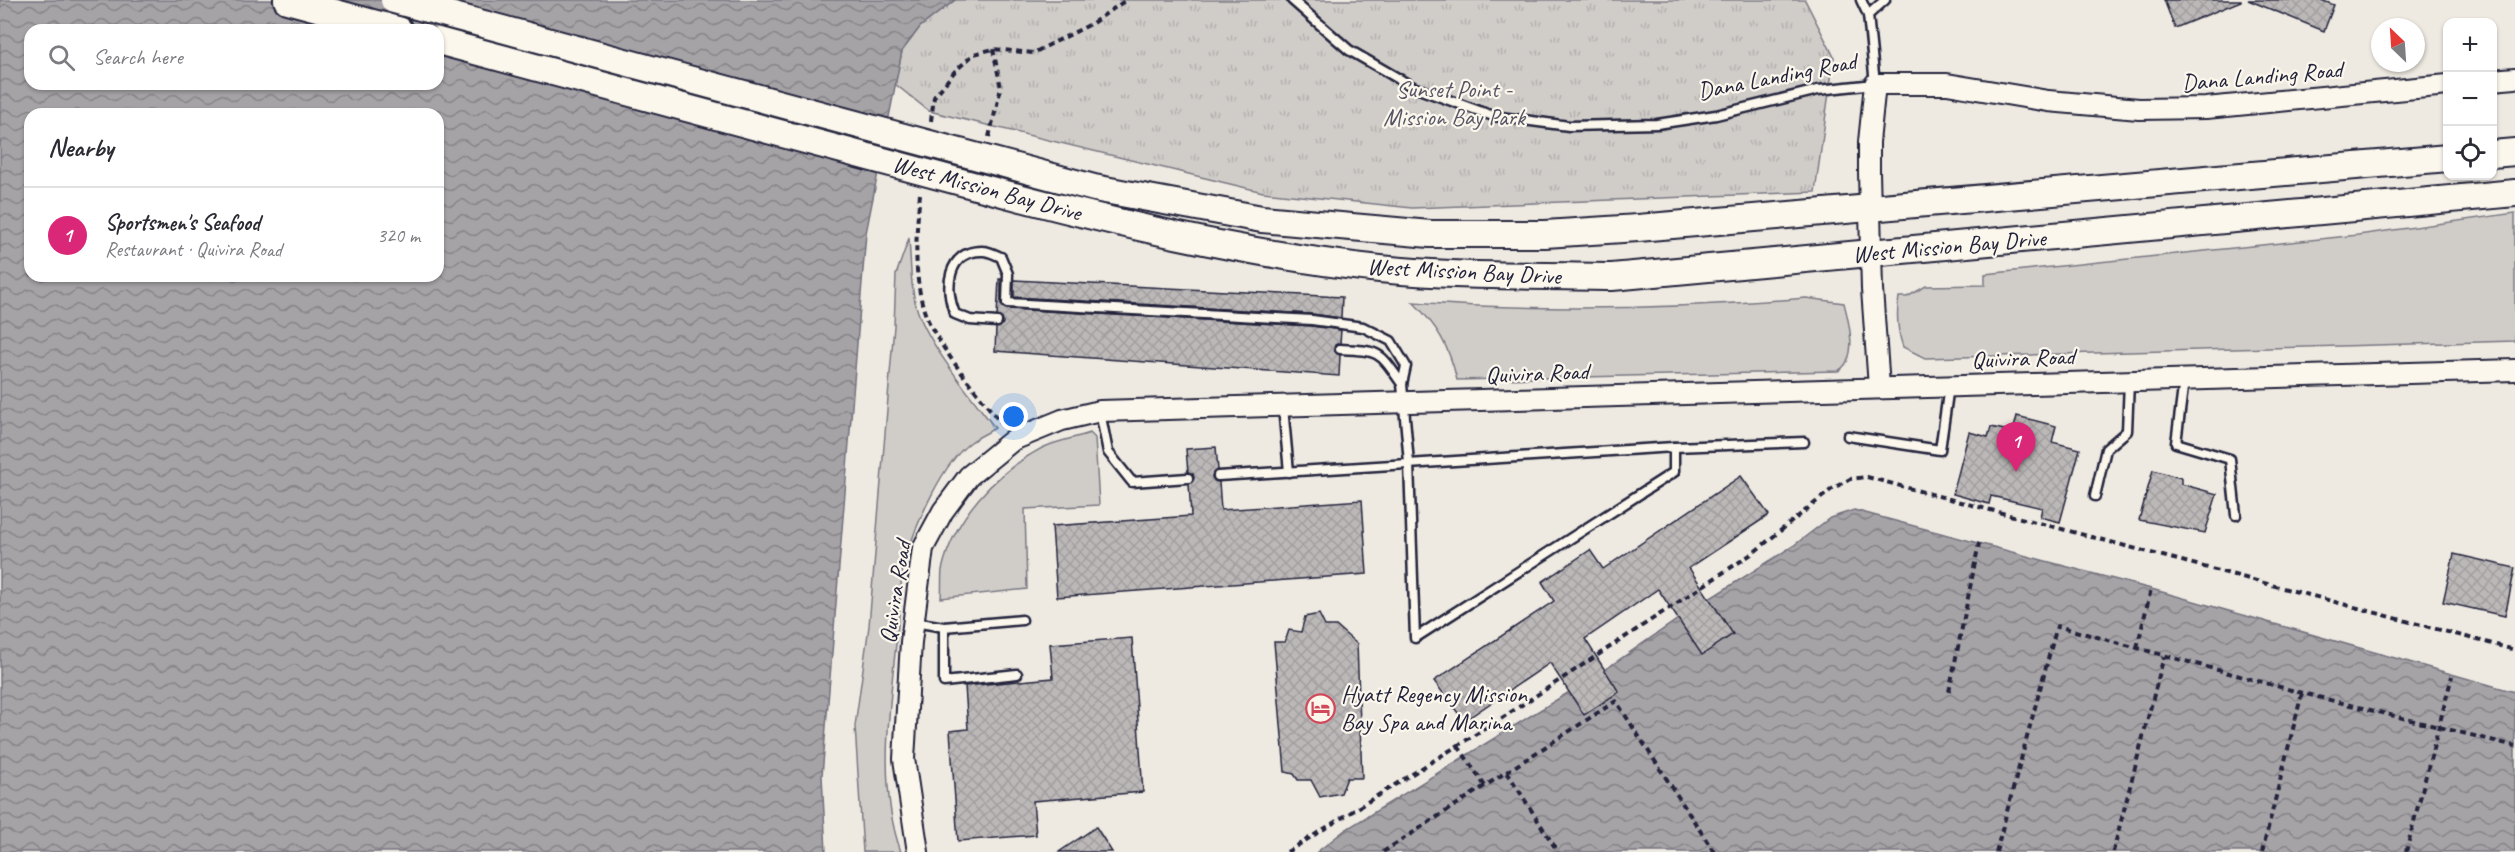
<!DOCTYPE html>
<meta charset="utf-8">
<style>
:root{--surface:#fff;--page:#f7f7f7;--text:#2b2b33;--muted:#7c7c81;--line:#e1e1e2;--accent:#db2777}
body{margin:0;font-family:Caveat,sans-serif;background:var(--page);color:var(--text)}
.controls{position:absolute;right:18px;top:18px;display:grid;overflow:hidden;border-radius:12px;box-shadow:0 2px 4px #0004}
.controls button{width:54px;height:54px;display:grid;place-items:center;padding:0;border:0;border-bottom:2px solid var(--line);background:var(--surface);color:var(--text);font:30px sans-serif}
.compass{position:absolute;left:2371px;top:18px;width:54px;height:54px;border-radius:50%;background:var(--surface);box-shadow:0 2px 4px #0004;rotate:335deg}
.you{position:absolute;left:1014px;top:417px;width:21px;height:21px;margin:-15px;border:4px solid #fff;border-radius:50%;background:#1a73e8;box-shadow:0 0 0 9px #1a73e833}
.badge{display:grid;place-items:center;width:39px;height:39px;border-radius:50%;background:var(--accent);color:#fff;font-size:20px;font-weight:700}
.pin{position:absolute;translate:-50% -50px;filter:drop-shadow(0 2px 3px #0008)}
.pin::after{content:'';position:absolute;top:32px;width:21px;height:18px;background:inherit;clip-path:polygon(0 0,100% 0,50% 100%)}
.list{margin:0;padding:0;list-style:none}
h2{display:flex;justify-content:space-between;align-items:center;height:78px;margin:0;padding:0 24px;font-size:26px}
h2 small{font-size:20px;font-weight:400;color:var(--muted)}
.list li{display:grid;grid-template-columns:39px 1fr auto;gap:18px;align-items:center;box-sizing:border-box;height:96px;padding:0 24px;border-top:2px solid var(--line)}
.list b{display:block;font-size:22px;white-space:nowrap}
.list p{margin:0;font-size:20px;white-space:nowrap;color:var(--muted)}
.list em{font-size:20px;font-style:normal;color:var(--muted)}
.icon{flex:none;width:33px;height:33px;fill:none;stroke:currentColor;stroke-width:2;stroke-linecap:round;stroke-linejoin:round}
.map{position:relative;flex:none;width:2515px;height:852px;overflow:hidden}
.search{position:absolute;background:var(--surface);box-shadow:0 2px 4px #0004;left:24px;top:24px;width:420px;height:66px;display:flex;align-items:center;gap:15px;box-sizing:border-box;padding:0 21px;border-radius:18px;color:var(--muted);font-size:22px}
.panel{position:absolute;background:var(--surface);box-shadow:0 2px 4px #0004;left:24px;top:108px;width:420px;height:174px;border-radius:18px}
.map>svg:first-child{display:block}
.green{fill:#d0cdc9;stroke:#797882;stroke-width:1.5}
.park{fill:url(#park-tufts);stroke:#797882;stroke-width:1.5}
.water{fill:url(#water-waves);stroke:#716f7c;stroke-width:1.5;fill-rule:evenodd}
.building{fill:url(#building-cross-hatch);stroke:#22223b;stroke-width:1.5}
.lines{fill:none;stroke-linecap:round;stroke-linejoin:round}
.service-casing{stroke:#22223b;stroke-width:13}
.tertiary-casing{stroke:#22223b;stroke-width:24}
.primary-casing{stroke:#22223b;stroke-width:30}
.path{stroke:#22223b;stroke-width:4;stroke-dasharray:6 4.5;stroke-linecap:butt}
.service{stroke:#fbf7ec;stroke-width:8}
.tertiary{stroke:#fbf7ec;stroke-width:20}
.primary{stroke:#fbf7ec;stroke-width:26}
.primary-bridge-casing{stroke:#22223b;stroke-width:30;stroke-linecap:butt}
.primary-bridge{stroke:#fbf7ec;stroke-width:26}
.labels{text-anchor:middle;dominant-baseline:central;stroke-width:4.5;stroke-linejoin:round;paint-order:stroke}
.street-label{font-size:24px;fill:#22223b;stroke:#fbf7ec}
.park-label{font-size:24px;fill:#565566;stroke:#fbf7ec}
.poi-label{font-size:24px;fill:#22223b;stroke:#fbf7ec;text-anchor:start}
</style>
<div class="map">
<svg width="2515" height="852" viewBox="0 0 2515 852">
<defs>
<pattern id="park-tufts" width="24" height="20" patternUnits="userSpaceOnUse" patternTransform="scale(1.5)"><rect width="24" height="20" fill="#d0cdc9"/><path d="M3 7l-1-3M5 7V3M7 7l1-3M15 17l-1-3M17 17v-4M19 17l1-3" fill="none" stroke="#b2b0ae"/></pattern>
<pattern id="water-waves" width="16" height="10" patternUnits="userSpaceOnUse" patternTransform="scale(1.5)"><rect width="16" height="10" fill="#a6a3a7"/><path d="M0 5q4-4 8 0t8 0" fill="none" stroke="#878489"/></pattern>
<pattern id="building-cross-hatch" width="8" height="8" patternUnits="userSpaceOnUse" patternTransform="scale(1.5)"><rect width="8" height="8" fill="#bcb8b8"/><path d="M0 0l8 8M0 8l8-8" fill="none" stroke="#a19e9f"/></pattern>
</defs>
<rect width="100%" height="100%" fill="#eeeae2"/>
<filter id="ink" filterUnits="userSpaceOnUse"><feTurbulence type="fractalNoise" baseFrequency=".0167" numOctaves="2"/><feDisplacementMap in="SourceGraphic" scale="12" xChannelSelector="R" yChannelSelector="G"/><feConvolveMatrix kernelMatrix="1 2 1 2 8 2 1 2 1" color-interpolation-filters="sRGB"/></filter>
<g filter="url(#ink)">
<g class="green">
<path d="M2515,213v128l-590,17 -22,-11c-6,-17 -7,-32 -4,-50h8l19,-11 59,-1v-11l373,-39z"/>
<path d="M909,238c2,24 1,51 9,74 13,36 53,84 77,116 -8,5 -17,9 -24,14 -29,21 -54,81 -65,115 -7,20 -5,46 -8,68 -7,71 -22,159 3,227h-38l-8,-126 14,-100 25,-300 2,-51z"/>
<path d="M1806,298l38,5c5,19 15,56 -6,68l-381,9c-8,-34 -19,-53 -44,-78 131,10 262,7 393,-4z"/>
<path d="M1090,433l5,5 4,67 -74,4 2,80 -86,9c1,-9 0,-20 1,-28 12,-53 53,-97 100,-122 14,-7 33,-10 48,-15z"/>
</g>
<path class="park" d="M955,0h850l29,57 -19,135 -403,16 -149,-16 -334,-81 -34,-27 7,-33 18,-24z"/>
<g class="water">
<path d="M0,0h955l-35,27 -18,24 -36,182 -44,543 4,76h-826zM30,30h408v54h-408zM30,114h408v162h-408z"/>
<path d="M1854,510l301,80 360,102v160h-1198l28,-22 252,-155 90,-62 106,-67 37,-28z"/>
</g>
<g class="building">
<path d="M2164,0h77v1l-66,27z"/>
<path d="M2248,0h73l13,5 -10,26z"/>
<path d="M999,279h2v26l6,4 304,17 30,4 -1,13 -5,2 -1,4 6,6 -1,21 -344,-25 1,-23 7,-5 -1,-4 -5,-3z"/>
<path d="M1014,280l328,17 -1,21 -29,-4 -298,-17z"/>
<path d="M2017,416l39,10 -4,16 28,7 -20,73 -20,-5 2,-9 -51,-12 -2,8 -36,-10 16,-62 19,5 3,-10 22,5z"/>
<path d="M1216,447l2,23 -5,3 -1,4 3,4 4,1 2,28 141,-10 5,74 -310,23 -5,-71 139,-10 -2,-32 5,-6 -1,-4 -5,-2 -2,-23z"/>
<path d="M2153,470l28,8v6l36,10 -12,39 -66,-13z"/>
<path d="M1741,476l28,39 -80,53 44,66 -31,21 -44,-66 -73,50 34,53 -35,23 -34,-52 -86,58 -30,-40 120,-80 -12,-19 48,-32 13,19z"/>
<path d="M2454,554l61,14 -10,48 -62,-14z"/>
<path d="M1319,614l6,12h11l21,18 5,134h-15l-6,15 -21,4 -9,-17h-13l-4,-6 -9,-2 -11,-130h11l4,-12 12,2 4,-15z"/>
<path d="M1132,638l11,154 -110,9 3,34 -78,6 -8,-110 18,-2 -3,-43 88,-8 -3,-34z"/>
<path d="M1096,827l16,25h-53z"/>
</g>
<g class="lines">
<defs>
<g id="service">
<path d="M1292,0l57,50 64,37 80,29 76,10 88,-2 59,-9 102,-25 57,-6 -7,-69 -7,-15"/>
<path d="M1868,15l17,-15"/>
<path d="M997,322l-27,-2 -15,-6c-11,-25 -8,-64 28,-63 6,0 13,4 18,6l7,17 -1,29 305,17 51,7 28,14 15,25 -4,18 7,79 6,175 259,-166v-25l-456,29"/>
<path d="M1340,349c41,2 39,2 62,35"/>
<path d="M2184,380l-8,63 54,16 6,56"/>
<path d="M1283,407l6,65"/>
<path d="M1100,412l8,40 24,30 56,-4"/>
<path d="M1848,436l92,14 9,-64"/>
<path d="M1674,447l130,-5"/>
<path d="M2095,496l11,-47 21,-18 2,-50"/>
<path d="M914,622l30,5 78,-7"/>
<path d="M944,627v55l73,-8"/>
</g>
<g id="tertiary">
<path d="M2492,80l23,-2"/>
<path d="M1879,387l-7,-98 -3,-117v-30l6,-58h72l101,17 91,8 67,-1 242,-23"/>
<path d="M918,852l-14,-93 7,-117 12,-94 20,-37 26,-35 44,-36 49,-20 38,-9 1415,-41"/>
</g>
<g id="primary">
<path d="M287,0l112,30"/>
<path d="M2492,154l23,-2"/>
<path d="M982,158l112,30 168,31 168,15h115l93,-6 810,-70"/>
<path d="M976,186c134,36 267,68 404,83 77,8 155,6 232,8l903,-84"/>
</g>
</defs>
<use href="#service" class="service-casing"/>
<use href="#tertiary" class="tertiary-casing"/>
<use href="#primary" class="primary-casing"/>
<g class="path">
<path d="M931,121l3,-24 21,-26 19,-17 19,-5 40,4 58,-29 35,-24"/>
<path d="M989,137l12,-49 -8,-39"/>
<path d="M920,194c-4,36 -7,80 4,116 10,33 56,85 78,115"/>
<path d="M2137,648l14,-59"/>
<path d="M1949,692l30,-149"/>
<path d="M1458,746l27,40"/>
<path d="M1507,772l51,80"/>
<path d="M1287,852l215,-134 251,-165 79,-64 18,-10 17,-2 648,173"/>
<path d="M1383,852l233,-151 98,151"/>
<path d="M1996,852l61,-226 245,67 213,53"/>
<path d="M2113,852l51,-196"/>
<path d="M2262,852l40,-159"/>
<path d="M2406,852l46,-176"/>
</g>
<use href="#service" class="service"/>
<use href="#tertiary" class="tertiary"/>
<use href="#primary" class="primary"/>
<defs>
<g id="primary-bridge">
<path d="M394,0l588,158"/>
<path d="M438,41l538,145"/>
</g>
</defs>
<use href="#primary-bridge" class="primary-bridge-casing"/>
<use href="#primary-bridge" class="primary-bridge"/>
</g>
</g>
<defs>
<symbol id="hotel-ring" viewBox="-11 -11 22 22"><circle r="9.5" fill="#fbf7ec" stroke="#d1495b" stroke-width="1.5"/><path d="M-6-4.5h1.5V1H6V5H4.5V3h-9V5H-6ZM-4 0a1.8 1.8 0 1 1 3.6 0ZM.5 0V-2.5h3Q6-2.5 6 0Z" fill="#d1495b"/></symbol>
</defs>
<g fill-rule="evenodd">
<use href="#hotel-ring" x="1304" y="692" width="33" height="33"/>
</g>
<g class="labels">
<g class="street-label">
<text transform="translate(1777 76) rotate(-11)">Dana Landing Road</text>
<text transform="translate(2262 76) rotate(-5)">Dana Landing Road</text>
<text transform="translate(987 188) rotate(15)">West Mission Bay Drive</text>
<text transform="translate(1949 246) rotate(-5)">West Mission Bay Drive</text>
<text transform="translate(1464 271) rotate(3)">West Mission Bay Drive</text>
<text transform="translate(2023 358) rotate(-2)">Quivira Road</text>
<text transform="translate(1537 373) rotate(-2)">Quivira Road</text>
<text transform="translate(895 592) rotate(-81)">Quivira Road</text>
</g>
<g class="park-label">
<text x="1454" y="89">Sunset Point -<tspan x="1454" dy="28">Mission Bay Park</tspan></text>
</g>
<g class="poi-label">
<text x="1341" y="694">Hyatt Regency Mission<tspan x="1341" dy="28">Bay Spa and Marina</tspan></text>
</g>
</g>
</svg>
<div class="controls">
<button>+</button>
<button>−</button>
<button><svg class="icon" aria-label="locate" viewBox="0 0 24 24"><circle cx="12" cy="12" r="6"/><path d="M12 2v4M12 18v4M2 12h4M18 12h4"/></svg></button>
</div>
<svg class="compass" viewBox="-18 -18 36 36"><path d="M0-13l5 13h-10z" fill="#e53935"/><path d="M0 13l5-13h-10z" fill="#7c7c81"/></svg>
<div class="you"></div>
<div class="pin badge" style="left:2016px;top:472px">1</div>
<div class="search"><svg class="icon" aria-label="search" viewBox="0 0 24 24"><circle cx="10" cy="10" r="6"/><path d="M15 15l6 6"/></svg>Search here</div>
<section class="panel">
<h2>Nearby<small></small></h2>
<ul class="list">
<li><span class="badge">1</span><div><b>Sportsmen's Seafood</b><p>Restaurant · Quivira Road</p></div><em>320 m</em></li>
</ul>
</section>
</div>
